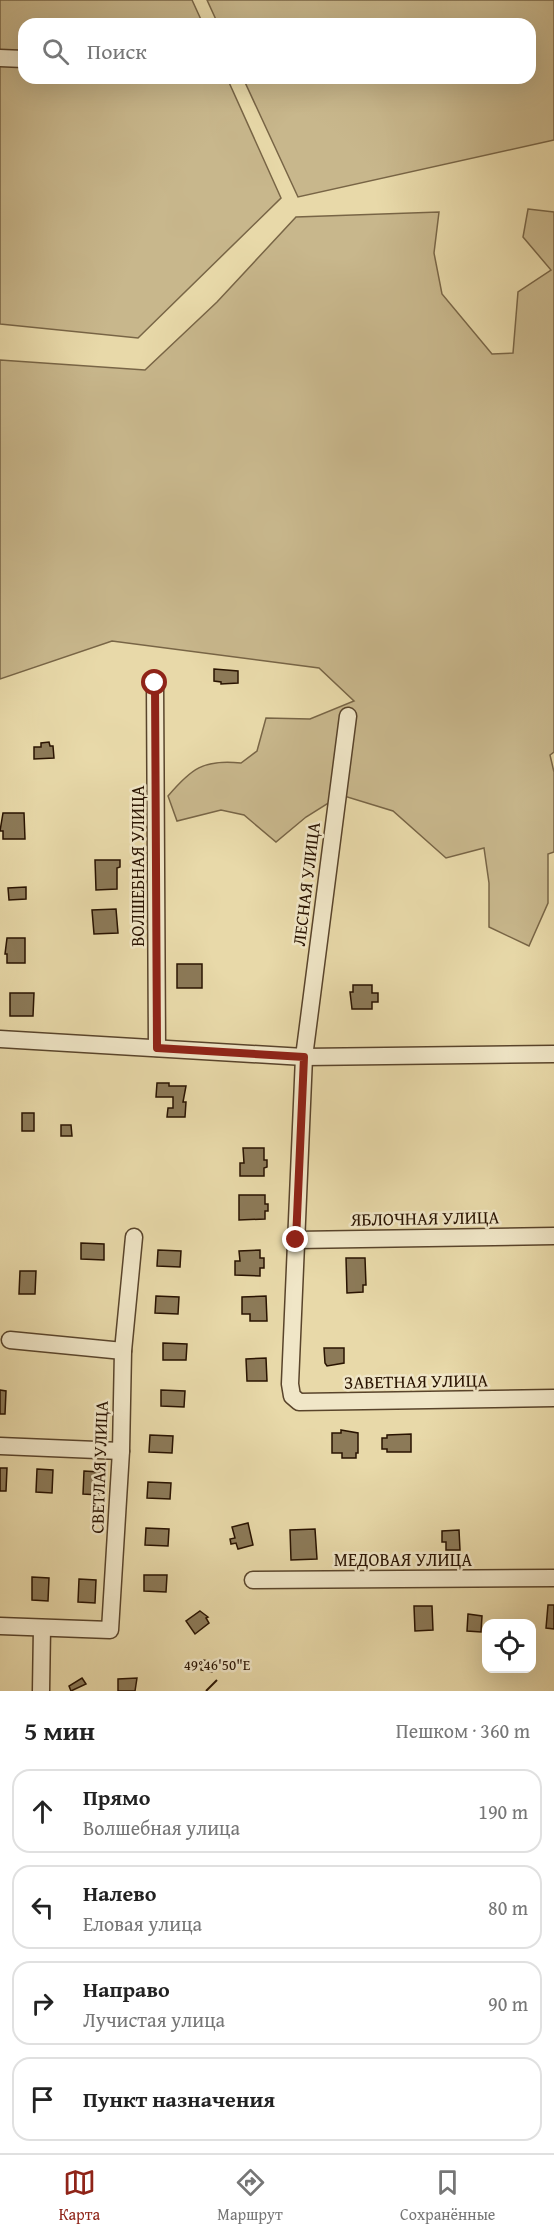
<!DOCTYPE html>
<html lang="ru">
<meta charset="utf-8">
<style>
:root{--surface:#fff;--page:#f6f6f6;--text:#222;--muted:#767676;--line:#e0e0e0;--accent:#8f2418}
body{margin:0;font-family:"Gentium Book Plus",serif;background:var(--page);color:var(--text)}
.controls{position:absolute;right:18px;bottom:18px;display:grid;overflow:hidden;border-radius:12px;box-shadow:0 6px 24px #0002}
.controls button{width:54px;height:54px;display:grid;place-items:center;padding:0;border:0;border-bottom:2px solid var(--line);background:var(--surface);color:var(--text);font:30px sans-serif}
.stop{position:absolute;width:18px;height:18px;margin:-14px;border:4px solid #8f2418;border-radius:50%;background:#fff}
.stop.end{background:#8f2418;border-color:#fff;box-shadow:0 2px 6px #0008}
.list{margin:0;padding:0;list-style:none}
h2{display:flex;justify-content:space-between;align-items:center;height:78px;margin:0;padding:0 24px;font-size:26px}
h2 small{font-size:20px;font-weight:400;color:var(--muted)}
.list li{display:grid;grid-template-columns:39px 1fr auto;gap:18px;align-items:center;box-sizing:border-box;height:84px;margin:0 12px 12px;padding:0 12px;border:2px solid var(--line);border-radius:18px}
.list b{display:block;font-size:22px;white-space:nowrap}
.list p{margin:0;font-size:20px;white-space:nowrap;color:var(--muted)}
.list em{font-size:20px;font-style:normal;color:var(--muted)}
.icon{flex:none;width:33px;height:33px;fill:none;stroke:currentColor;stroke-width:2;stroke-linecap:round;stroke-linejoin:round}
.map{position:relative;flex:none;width:554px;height:1691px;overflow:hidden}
.search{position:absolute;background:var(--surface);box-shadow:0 6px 24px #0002;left:18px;right:18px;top:18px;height:66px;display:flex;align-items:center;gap:15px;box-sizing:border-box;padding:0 21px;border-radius:18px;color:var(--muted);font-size:22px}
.sheet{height:462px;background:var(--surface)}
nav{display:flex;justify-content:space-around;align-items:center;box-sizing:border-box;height:84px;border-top:2px solid var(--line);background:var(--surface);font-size:16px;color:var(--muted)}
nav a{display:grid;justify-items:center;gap:3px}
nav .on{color:var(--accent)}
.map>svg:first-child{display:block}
.green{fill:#c8b78c;stroke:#786546;stroke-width:1.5}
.building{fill:#8c7a58;stroke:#291301;stroke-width:1.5}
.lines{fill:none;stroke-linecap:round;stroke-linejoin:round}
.minor-casing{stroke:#59442b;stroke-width:19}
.minor{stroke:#f0e6c7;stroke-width:16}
.route{stroke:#8f2418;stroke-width:8}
.ticks{fill:none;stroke:#291301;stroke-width:2}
.labels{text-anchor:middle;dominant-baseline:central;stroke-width:5;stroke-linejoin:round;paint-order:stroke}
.street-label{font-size:18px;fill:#291301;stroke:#f0e6c7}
.ticks-label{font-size:15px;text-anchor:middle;fill:#291301;stroke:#f0e6c7;stroke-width:5;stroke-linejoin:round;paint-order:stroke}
</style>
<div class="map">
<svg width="554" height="1691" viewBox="0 0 554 1691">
<rect width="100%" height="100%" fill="#e8d9a9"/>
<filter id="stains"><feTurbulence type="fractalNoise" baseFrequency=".00333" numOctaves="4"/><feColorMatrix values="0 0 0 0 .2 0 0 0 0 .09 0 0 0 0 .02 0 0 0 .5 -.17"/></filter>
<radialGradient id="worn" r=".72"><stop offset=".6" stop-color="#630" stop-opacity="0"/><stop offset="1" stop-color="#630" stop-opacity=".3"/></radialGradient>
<g class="green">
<path d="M0,0h192l11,24h-179v54h203l54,120 -143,140 -138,-14z"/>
<path d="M207,0h347v140l-256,57 -55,-119h287v-54h-312z"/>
<path d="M528,209l26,3v540l-4,3 4,17v80l-6,2v49l-19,43 -40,-19v-44l-5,-35 -38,10 -53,-47 -52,-16 -35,22 -30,25 -32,-27 -23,-5 -44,11 -9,-25c23,-27 35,-37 73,-33l16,-12 9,-33 44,1 44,-18 -35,-33 -207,-27 -112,38v-319l145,10 72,-68 79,-85 143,-5 -5,41 8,41 50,60 21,-1 5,-61 33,-22 -28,-33z"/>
</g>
<g class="building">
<path d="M214,669l24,2v12l-17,1v-2l-7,-1z"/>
<path d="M49,742l1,4h3l1,12 -20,1v-12h7v-4z"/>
<path d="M3,813h21l1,26h-22v-8h-3z"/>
<path d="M95,860h25v7l-3,1v21l-21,1z"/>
<path d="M26,887v12l-17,1 -1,-12z"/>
<path d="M116,909l2,24 -24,1 -2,-24z"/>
<path d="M7,938h18v25h-18v-9h-2z"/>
<rect x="177" y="964" width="25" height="24"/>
<path d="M353,985h19v8h6v9h-6v7h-20l-2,-17h3z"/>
<path d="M10,993h24l-1,23h-23z"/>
<path d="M157,1083h12v3h17l-3,16h3l-1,15h-18l1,-9h5v-11h-17z"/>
<rect x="22" y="1113" width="12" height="18"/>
<path d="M61,1125h10l1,11h-11z"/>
<path d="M243,1148h21v12h3v7l-3,1v8h-24v-13h4z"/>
<path d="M239,1195h26v9h3v7h-3v8l-26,1z"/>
<path d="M81,1243l23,1v16l-23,-1z"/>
<path d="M158,1250l23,1 -1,16 -23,-1z"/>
<path d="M260,1250v8h4v10h-4v8l-25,-1v-14h5l-1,-10z"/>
<path d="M346,1258h19l1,27h-3v7l-16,1z"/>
<path d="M20,1271h16l-1,23h-16z"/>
<path d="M156,1296l23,1 -1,17 -23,-1z"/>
<path d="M266,1296l1,25h-17v-7h-8v-17z"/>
<path d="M163,1343l24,1 -1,16h-23z"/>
<path d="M324,1348h20v15l-17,3 -2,-3z"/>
<path d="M266,1358l1,23h-20l-1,-22z"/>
<path d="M0,1390l6,1 -1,23h-5z"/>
<path d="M161,1390l24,1 -1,16 -23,-1z"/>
<path d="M341,1430l17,3v20h-2v5h-14v-5h-10v-20h9z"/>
<path d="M411,1434v18h-24v-3h-5v-11h5v-3z"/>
<path d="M150,1435l23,1 -1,17 -23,-1z"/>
<path d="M0,1468h7l-1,23h-6z"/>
<path d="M37,1469l16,1 -1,23 -16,-1z"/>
<path d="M84,1471l16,1 -1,23 -16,-1z"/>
<path d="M148,1482l23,1 -1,16 -23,-1z"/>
<path d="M248,1523l5,22 -15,4 -2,-6 -5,1 -1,-5 5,-1 -3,-11z"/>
<path d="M146,1528l23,1 -1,17 -23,-1z"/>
<path d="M315,1529l2,30 -26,1 -1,-30z"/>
<path d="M459,1530l1,20h-14v-8h-4v-11z"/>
<path d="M144,1575h23l-1,17 -22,-1z"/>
<path d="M32,1577l17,1 -1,23 -16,-1z"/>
<path d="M79,1579l17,1 -1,23 -17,-1z"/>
<path d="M548,1605h6v24l-8,-1z"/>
<path d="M414,1606h18l1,24 -18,1z"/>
<path d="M200,1611l8,6 -2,1 3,5 -14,11 -9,-13z"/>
<path d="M468,1614l14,2 -1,16 -14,-1z"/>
<path d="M203,1660l11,2 -2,10 -11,-2z"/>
<path d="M82,1678l4,6 -15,7 -2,-5z"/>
<path d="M137,1678l-2,13h-17v-12z"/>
</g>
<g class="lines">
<defs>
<g id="minor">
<path d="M0,58l24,1"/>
<path d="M155,683l2,365"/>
<path d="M0,1039l304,18 250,-3"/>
<path d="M304,1057l-14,327 2,12 7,6 255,-4"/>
<path d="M304,1057l44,-341"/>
<path d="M296,1240l258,-4"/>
<path d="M10,1340l113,11"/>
<path d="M0,1446l121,5"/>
<path d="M253,1580l301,-2"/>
<path d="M0,1626l110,4 11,-179 2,-100 11,-114"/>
<path d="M41,1691l1,-63"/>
</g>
</defs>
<use href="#minor" class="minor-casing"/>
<use href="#minor" class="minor"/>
</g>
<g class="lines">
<path class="route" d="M155,683l2,365 147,9 -8,183"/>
</g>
<path class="ticks" d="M206,1691l11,-11"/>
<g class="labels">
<g class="street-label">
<text transform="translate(137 866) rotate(-90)">ВОЛШЕБНАЯ УЛИЦА</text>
<text transform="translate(306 884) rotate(-83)">ЛЕСНАЯ УЛИЦА</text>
<text transform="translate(425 1218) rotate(-1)">ЯБЛОЧНАЯ УЛИЦА</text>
<text transform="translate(416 1381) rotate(-1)">ЗАВЕТНАЯ УЛИЦА</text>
<text transform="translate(99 1467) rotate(-88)">СВЕТЛАЯ УЛИЦА</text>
<text x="403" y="1559">МЕДОВАЯ УЛИЦА</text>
</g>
</g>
<g class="ticks-label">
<text x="217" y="1670">49°46'50"E</text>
</g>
<rect width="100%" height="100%" filter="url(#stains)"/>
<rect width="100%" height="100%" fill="url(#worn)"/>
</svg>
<div class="controls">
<button><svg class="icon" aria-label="locate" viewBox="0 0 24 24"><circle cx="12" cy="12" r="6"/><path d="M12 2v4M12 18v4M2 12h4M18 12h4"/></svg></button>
</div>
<div class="stop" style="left:155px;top:683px"></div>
<div class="stop end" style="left:296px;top:1240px"></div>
<div class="search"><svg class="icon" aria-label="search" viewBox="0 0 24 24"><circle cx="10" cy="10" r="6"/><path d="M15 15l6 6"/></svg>Поиск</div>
</div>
<section class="sheet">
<h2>5 мин<small>Пешком · 360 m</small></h2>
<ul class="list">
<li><svg class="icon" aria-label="ahead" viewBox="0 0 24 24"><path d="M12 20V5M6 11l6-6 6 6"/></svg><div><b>Прямо</b><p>Волшебная улица</p></div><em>190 m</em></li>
<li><svg class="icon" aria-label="left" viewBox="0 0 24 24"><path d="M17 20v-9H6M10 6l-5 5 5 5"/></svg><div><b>Налево</b><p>Еловая улица</p></div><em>80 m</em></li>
<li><svg class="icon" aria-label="right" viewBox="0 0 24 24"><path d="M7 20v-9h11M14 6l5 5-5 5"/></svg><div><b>Направо</b><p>Лучистая улица</p></div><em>90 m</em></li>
<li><svg class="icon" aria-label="arrive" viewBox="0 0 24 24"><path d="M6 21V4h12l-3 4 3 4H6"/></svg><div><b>Пункт назначения</b></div></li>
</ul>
</section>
<nav>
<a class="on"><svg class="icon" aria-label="map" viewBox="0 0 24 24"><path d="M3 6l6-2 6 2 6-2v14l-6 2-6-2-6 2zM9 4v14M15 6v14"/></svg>Карта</a>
<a><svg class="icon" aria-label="directions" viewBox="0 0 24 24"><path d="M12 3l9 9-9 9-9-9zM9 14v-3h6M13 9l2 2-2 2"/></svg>Маршрут</a>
<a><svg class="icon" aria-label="saved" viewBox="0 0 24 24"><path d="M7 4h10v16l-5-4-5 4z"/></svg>Сохранённые</a>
</nav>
